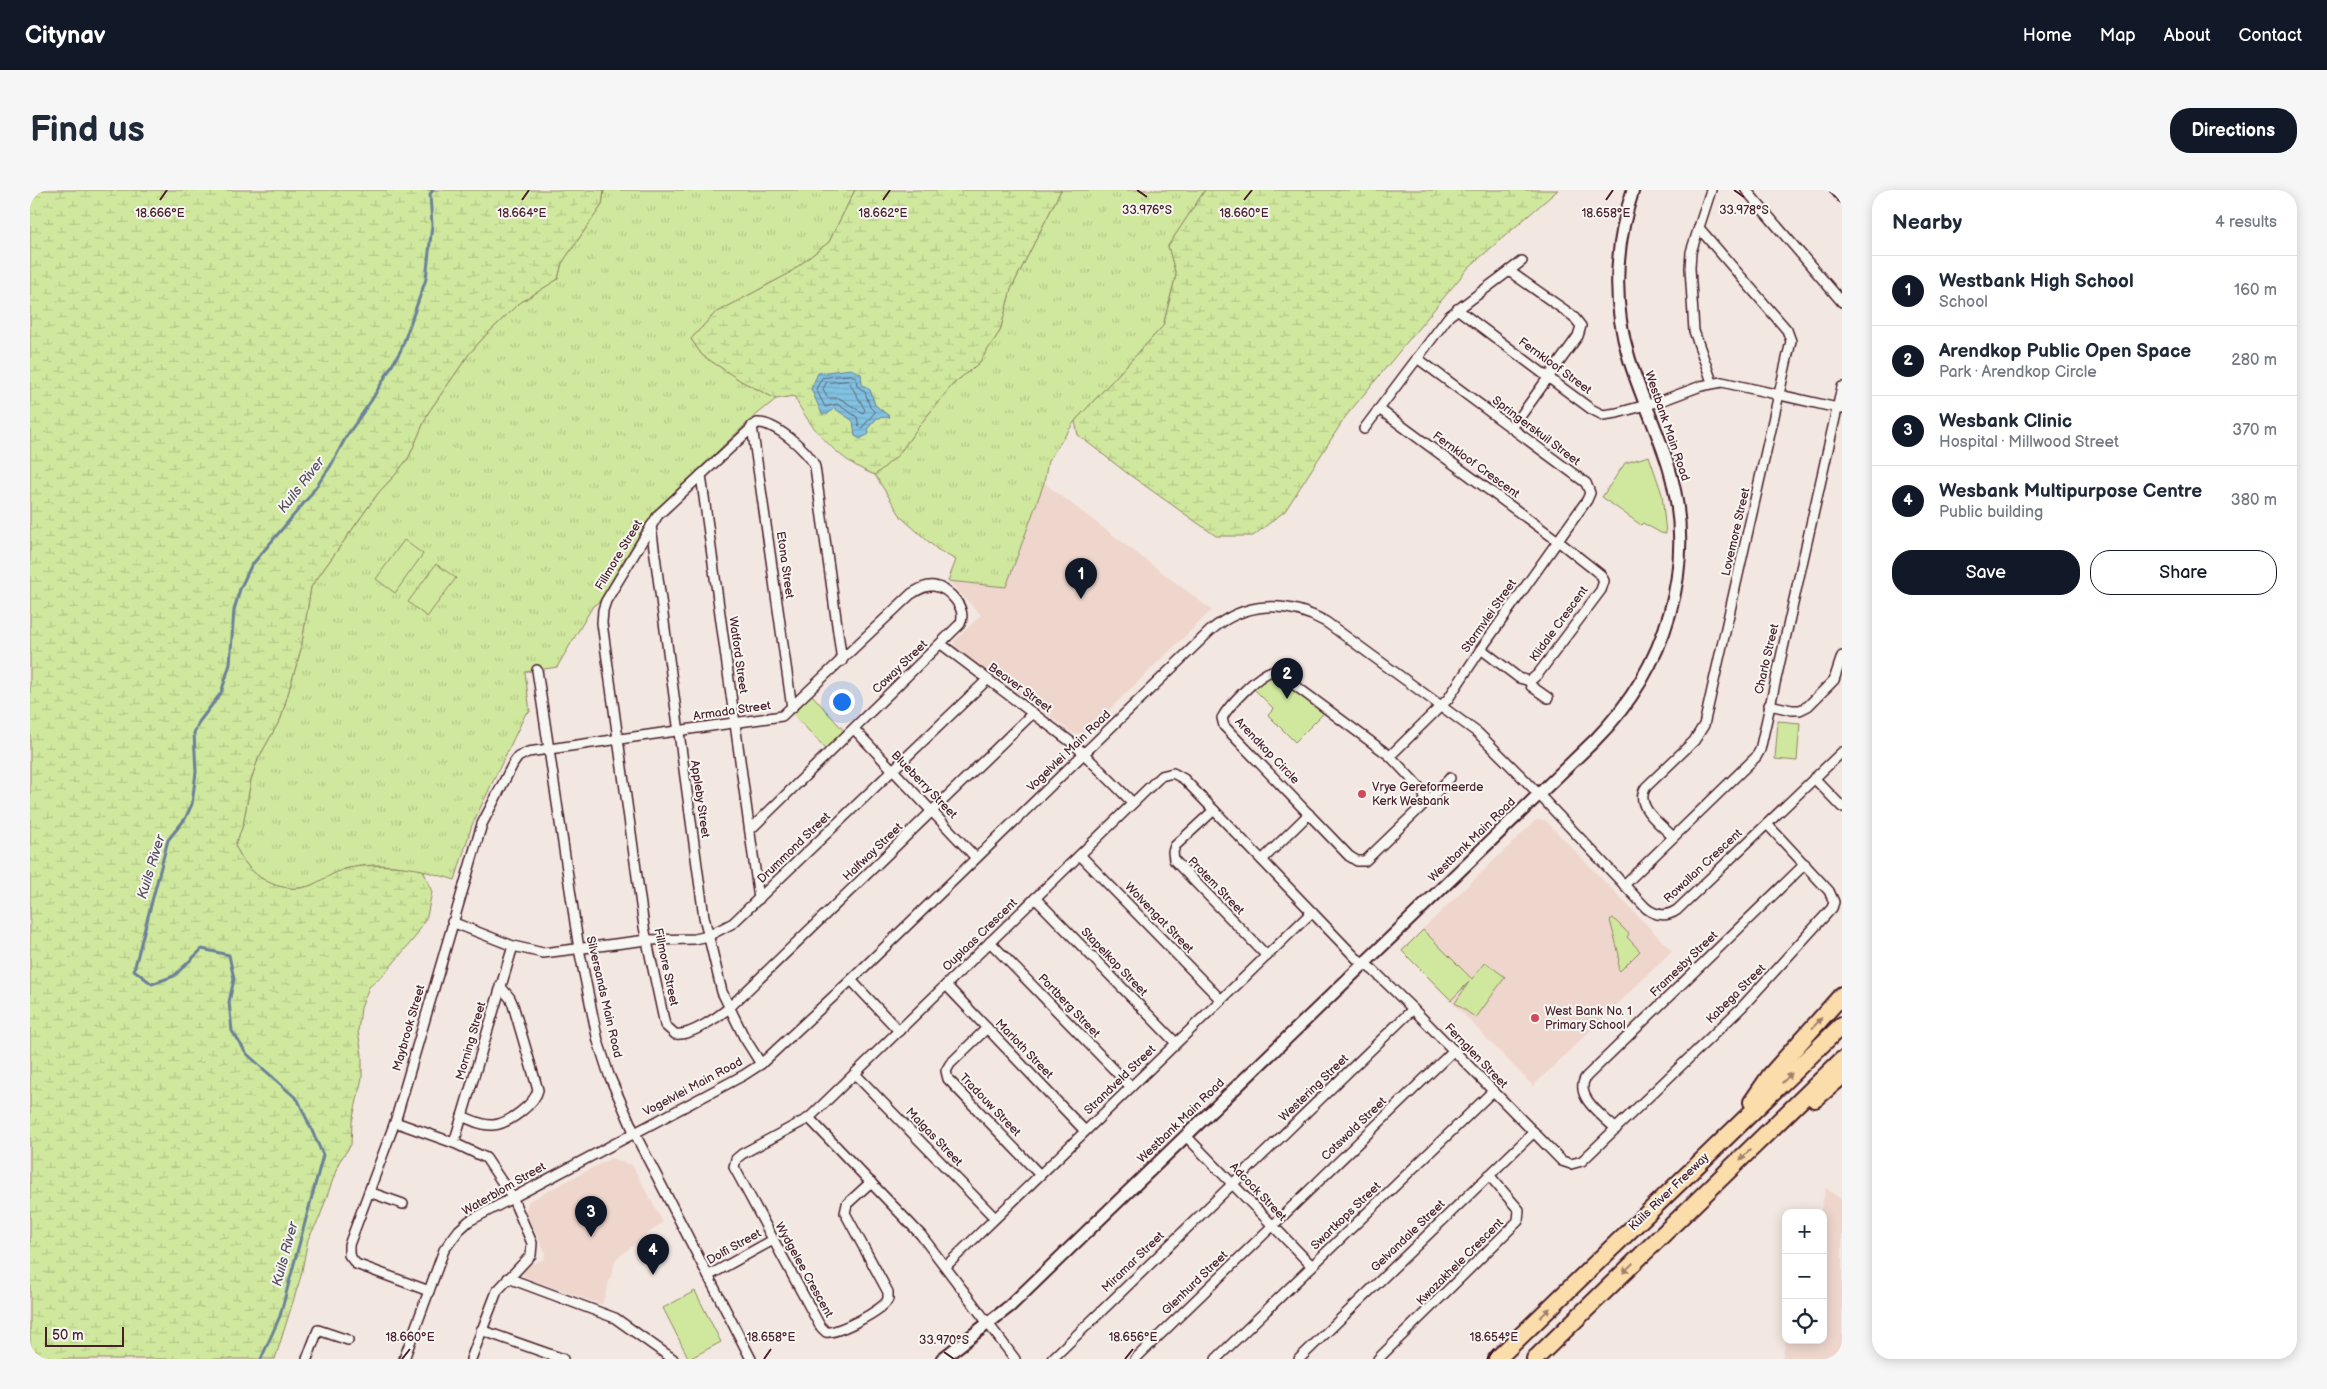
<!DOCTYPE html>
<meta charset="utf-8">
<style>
:root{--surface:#fff;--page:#f6f6f7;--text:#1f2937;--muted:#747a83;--line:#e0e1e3;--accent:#111827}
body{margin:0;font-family:"Balsamiq Sans",sans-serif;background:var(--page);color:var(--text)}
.controls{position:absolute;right:15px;bottom:15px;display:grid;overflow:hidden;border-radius:10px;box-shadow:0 2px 12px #0003}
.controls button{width:45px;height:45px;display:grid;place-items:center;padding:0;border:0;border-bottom:1px solid var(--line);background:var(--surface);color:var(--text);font:25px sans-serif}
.scale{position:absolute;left:15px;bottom:12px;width:79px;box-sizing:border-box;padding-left:5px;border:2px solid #4a1f2b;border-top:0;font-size:14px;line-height:18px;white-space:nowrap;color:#4a1f2b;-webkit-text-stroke:4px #f6f6f2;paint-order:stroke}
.you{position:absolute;left:811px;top:511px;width:18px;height:18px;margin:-12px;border:4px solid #fff;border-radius:50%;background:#1a73e8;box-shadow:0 0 0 8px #1a73e833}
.badge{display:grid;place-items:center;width:32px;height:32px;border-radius:50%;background:var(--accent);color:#fff;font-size:16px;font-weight:700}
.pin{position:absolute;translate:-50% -41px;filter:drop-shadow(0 1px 2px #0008)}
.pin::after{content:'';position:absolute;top:26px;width:18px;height:15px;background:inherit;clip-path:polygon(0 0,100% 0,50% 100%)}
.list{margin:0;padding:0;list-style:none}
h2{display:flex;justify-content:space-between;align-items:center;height:65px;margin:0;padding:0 20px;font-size:21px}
h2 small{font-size:16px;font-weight:400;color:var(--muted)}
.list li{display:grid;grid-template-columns:32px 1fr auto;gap:15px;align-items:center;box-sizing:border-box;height:70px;padding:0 20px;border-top:1px solid var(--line)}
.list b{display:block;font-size:19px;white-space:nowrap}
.list p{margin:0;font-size:16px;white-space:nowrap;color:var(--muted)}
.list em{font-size:16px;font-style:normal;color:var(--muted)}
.actions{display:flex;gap:10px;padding:15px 20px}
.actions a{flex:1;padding:11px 0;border:1px solid var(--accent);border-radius:20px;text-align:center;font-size:18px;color:var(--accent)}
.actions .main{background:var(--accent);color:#fff}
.icon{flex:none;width:28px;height:28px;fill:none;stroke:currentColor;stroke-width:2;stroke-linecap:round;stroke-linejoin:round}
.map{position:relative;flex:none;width:1812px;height:1169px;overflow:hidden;border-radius:20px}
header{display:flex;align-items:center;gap:30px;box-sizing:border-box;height:70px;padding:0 25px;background:var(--accent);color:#fff}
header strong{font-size:24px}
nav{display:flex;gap:28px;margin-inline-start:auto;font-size:18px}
.intro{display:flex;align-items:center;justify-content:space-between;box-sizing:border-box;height:120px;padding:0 30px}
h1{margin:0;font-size:35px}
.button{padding:12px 22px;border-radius:20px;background:var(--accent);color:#fff;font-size:18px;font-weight:700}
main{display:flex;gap:30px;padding:0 30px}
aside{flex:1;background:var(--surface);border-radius:20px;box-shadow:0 2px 12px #0003}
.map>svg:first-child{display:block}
.built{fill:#efd6cd}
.grass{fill:url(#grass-tufts);stroke:#8d8464}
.wetland{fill:url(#wetland-marsh);stroke:#8d8464;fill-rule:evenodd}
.park{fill:#d0e89e;stroke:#8d8464}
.water{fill:url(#water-rules);stroke:#6b8198}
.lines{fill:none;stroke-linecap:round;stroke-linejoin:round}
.shore{stroke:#606074;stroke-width:1}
.stream{stroke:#6b8198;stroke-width:3}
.minor-casing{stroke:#4a1f2b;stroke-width:12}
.tertiary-casing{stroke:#4a1f2b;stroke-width:15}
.motorway-casing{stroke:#4a1f2b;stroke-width:20}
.minor{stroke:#f6f6f2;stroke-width:9}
.tertiary{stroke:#f6f6f2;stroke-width:11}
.motorway{stroke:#fbddab;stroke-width:16}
.oneway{fill:#a27e6b}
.ticks{fill:none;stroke:#4a1f2b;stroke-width:2}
.poi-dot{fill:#d1495b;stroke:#f6f6f2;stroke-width:2}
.labels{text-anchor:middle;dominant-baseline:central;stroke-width:4;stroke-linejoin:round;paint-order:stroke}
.street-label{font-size:12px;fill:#4a1f2b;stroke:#f6f6f2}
.poi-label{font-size:12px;fill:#4a1f2b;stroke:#f6f6f2;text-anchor:start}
.water-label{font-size:14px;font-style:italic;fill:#5a5062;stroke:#f6f6f2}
.ticks-label{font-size:12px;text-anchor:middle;fill:#4a1f2b;stroke:#f6f6f2;stroke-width:4;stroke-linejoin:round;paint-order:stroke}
</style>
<header>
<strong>Citynav</strong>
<nav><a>Home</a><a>Map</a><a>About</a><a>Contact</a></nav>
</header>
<div class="intro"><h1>Find us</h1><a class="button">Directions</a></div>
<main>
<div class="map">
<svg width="1812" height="1169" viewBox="0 0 1812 1169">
<defs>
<pattern id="grass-tufts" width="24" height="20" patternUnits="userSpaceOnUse" patternTransform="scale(1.25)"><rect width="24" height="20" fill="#d0e89e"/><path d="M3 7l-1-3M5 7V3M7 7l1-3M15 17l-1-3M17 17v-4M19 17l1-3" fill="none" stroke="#b4c788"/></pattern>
<pattern id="wetland-marsh" width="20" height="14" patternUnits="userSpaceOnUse" patternTransform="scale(1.25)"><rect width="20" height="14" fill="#d0e89e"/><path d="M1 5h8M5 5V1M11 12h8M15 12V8" fill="none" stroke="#b4c788"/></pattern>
<pattern id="water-rules" width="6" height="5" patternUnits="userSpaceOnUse" patternTransform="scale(1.25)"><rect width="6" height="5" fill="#81c2e1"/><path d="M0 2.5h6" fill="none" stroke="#71a6c1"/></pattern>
</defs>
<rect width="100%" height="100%" fill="#f3e7e1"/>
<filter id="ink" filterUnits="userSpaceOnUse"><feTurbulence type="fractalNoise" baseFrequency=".02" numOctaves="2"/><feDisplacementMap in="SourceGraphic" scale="10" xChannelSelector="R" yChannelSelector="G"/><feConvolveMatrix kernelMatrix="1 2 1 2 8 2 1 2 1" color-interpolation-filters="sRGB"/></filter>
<g filter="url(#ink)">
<g class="built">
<path d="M1014,293l168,127 -127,123 -11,1 -120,-87v-6l27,-26 -33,-34 58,6z"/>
<path d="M1506,630h9l127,131 -139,135 -132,-136z"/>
<path d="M581,968l21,7 31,57 -47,37 -14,46 -78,-28 -2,-5 3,-5 19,-8 1,-7 -20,-40 4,-11z"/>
<path d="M1796,998l16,12v159h-60l4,-19h37v-127h-3z"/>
</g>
<g class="grass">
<path d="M574,0h251l-26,52 -41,32 -74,40 -23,25 11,16 39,26 35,18 -26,21 -90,87 -15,18 -46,77 -6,4 -36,61 -32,5 5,40 -4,1 -54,112 -17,55c-32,-10 -67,-19 -101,-13 -16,2 -28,12 -42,18 -23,9 -50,-1 -65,-20 -5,-5 -8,-13 -12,-19l8,-21 8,-45 7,-21 23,-41 20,-69 10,-62 68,-95 16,-17 14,-18 19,-44 41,-59 16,-18 33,-32 40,-25 4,-16 40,-58z"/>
<path d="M1031,0h144l-37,56 8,29 -13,51 -88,95 -27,40 -4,22 -38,104 -58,-6 8,-21 -18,-10 -36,-32 -27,-43 23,-20 24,-33 31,-38 26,-21 21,-32 11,-42z"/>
</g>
<g class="wetland">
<path d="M0,0h574l-2,15 -40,58 -4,16 -40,25 -33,32 -16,18 -41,59 -19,44 -14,18 -16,17 -68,95 -10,62 -20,69 -23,41 -7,21 -8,45 -8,21c4,6 7,14 12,19 15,19 43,29 65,20 14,-7 27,-16 42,-18 23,-3 47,-1 69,3l9,22 -5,24 -11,20 -30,36 -17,15 -8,21 -3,23 4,24v23l-10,44 -1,23 -12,17 -20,57 -11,20 -7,37 -26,83h-245z"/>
<path d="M825,0h206l-50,99 -11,42 -21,32 -26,21 -31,38 -24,33 -23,20c-35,-13 -65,-46 -81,-79l-18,3 -35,-18 -39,-26 -11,-16 23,-25 74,-40 41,-32zM840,200l5,15 14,11 -12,2 -9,10 -13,8 -1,-15 -20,-13z"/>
<path d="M1175,0h353l-89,77 -123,149 -61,95 -32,25h-37l-89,-63 -49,-38 -3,-14 88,-95 13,-51 -8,-29z"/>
</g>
<g class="park">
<path d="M1619,266l13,38 4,40 -5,-1 -18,-10 -2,2 -39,-28 23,-34z"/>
<path d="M374,350l19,14 -28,39 -19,-14z"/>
<path d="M406,374l20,14 -29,39 -19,-15z"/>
<path d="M1240,485l6,1 50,35 -31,31 -27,-27 6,-6 -20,-20z"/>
<path d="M782,505l33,37 -18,18 -34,-36z"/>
<path d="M1748,531l22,2 -3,38 -22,-2z"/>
<path d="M1583,728l16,16 -2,3 13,14 -20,20 -2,-3 1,-13 -9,-35z"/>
<path d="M1393,740l49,49 13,-17 20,15 -29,41 -21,-15 14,-21 -18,18 -49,-49z"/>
<path d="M665,1101l26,51 -32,17 -26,-51z"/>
</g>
<path class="water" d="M821,179l10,5 1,10 8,6 5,15 15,12 -13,1 -9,10 1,6 -9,5 -5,-3 -2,-15 -19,-13 -6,6h-6l-11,-25 7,-16z"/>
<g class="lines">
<g class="shore">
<path d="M821,185l5,3 1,8 8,6 5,15 5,5 -13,16 -3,-1 -2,-10 -20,-13 -12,3 -9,-18 6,-11z"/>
<path d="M819,191c4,10 11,18 16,29l-2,3 -24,-15h-11l-5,-9 3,-6z"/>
</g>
<path class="stream" d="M231,1169l19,-43 43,-161 -25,-55 -51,-46 -15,-23 -3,-29 5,-23 -5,-24 -27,-6 -28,27 -22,8 -18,-14 34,-130 17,-21 7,-15 4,-32 -2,-39 5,-11 22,-29 9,-29 4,-54 6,-21 11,-23 58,-69 21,-30 16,-30 25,-36 30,-51 25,-71 6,-54 -2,-31 3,-4"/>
<defs>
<g id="minor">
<path d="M1681,0l-20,62 -1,16 4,63 18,51"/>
<path d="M1716,0l96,112"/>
<path d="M1805,0l7,8"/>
<path d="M1479,81l13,-10"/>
<path d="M1427,119l92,69 42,31 12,6 14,-2 44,-12 40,-15 21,-4 120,27"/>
<path d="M722,236l40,282"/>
<path d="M1334,239l15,-20"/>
<path d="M671,285l58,424"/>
<path d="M621,336l53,391 18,75 22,45 17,27"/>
<path d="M911,454l134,101 58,58"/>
<path d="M1451,459l38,29 11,3 8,-7 63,-84 3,-9 -3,-6 -43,-34 -179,-132 70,-93 60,-45 64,45 8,10 -3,10 -66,92"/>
<path d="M812,471l-27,-194c-5,-15 -41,-46 -58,-44l-99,92 -52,86 -3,9 -1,13 42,304 21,98 10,9c14,3 43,-17 54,-26l304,-295"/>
<path d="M507,480l42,279 19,92 11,34 25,57 117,227"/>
<path d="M1242,481l9,4 109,81 33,35 2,8 -3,7 -57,55h-8l-8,-5 -125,-130 -2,-8c7,-13 36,-43 50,-47z"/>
<path d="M1500,491l1,5 17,12"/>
<path d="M1739,515l23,5h8l8,-4 26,-26 8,-24"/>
<path d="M824,539l122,129"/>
<path d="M1360,566l58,-57 33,-50 106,-149 3,-7 -4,-10 -169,-125"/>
<path d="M1784,588l28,29"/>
<path d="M1395,609l7,-2 18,-19"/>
<path d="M1184,620l-39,36 -2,6 1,8 93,96"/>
<path d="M1643,647c-12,-13 -40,-31 -27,-50l48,-46 10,-16 87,-384 -4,-11 -88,-102"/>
<path d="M1050,665l141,145"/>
<path d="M1232,670l47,-46"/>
<path d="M1594,695l132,-128 4,-7 82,-363"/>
<path d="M1005,708l141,145"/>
<path d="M422,732l61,24 30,7 104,-13 48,-1 13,-3 25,-13 254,-243"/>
<path d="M960,752l141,145"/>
<path d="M821,790l48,51"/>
<path d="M916,795l139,146"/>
<path d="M957,838l-37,36 -4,7 2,8 92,96"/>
<path d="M825,884l140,144"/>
<path d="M432,926c9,4 21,10 31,9 15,-1 42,-21 45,-35l-25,-85 -3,-7 -10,-12"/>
<path d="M779,928l-67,36 -6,5 -2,8 86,159 6,6c11,2 58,-22 62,-33v-7l-43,-79 2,-9 24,-22"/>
<path d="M365,932l59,21 32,15 26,39 20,46 -1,12 -34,36 -26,68"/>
<path d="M1586,939c-13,-13 -43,-33 -30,-52l219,-213"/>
<path d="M1156,946l126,130"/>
<path d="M424,953l59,-197"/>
<path d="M339,1002l34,12"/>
<path d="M916,1076l366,-354"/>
<path d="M678,1086l65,-36"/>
<path d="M478,1088l107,40 58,41"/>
<path d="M399,1101l-73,-27 -7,-9v-10l46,-123 87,-298 31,-60 5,-7 10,-5 254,-36 129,-122c7,-4 14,-9 23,-8 15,2 34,23 26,38l-210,206"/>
<path d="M451,1140l82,29"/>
<path d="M277,1169l11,-29 30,10"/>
<path d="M374,1169l40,-109 15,-20 10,-9 275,-146 17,-11 90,-84 359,-349c35,-30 77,-31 116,-9l152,111 50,50 118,125c10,8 21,9 31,2l165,-158"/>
<path d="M985,1169l-94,-124 -112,-117 352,-342 12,-3 11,6 172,179 17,12 40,39 149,152 9,3 11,-3 160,-154 90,-99 2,-6 -5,-11 -62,-67"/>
<path d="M1022,1169l361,-350"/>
<path d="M1105,1169l319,-309"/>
<path d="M1186,1169l277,-268"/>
<path d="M1269,1169l235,-227"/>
<path d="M1348,1169l140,-138 1,-11 -30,-35"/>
</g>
<path id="tertiary" d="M912,1169l68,-53 585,-566c71,-72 103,-173 74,-272 -11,-37 -29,-73 -40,-110 -17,-56 -14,-113 4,-168"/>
<g id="motorway">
<path d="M1785,909l27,-23"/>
<path d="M1722,912l18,-26 72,-81"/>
<path d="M1467,1169l345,-334"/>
<path d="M1505,1169l307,-299"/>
</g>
</defs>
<use href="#minor" class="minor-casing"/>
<use href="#tertiary" class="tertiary-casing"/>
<use href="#motorway" class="motorway-casing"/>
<use href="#minor" class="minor"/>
<use href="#tertiary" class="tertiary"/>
<use href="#motorway" class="motorway"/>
</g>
<defs><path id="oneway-solid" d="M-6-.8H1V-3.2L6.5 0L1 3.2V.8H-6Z" transform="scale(1.25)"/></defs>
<g class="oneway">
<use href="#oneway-solid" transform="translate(1787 833) rotate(-48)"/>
<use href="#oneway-solid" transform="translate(1757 888) rotate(-44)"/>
<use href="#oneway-solid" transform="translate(1715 965) rotate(136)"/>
<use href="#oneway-solid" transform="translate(1598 1078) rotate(136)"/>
<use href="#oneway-solid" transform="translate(1515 1123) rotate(-44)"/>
</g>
</g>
<path class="ticks" d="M1107,0l10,7M1704,0l10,7M130,10l7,-10M492,10l7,-10M853,10l7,-10M1214,10l8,-10M1576,10l7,-10M914,1162l10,7M372,1169l8,-10M734,1169l7,-10M1095,1169l8,-10M1457,1169l7,-10"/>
<g class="poi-dot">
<circle cx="1332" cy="604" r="5"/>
<circle cx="1505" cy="828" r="5"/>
</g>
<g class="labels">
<g class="street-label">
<text transform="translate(1525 176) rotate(36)">Fernkloof Street</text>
<text transform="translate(1637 236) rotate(71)">Westbank Main Road</text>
<text transform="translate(1506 241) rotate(37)">Springerskuil Street</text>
<text transform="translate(1446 275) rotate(36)">Fernkloof Crescent</text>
<text transform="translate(1706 342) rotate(-77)">Lovemore Street</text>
<text transform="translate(589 365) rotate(-59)">Fillmore Street</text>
<text transform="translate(755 375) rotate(82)">Etona Street</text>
<text transform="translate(1459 426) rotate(-55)">Stormvlei Street</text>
<text transform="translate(1529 434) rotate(-54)">Klidale Crescent</text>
<text transform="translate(708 465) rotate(82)">Watford Street</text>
<text transform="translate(1737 469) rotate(-77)">Charlo Street</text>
<text transform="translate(870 477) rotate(-44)">Coway Street</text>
<text transform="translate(990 498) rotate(36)">Beaver Street</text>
<text transform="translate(702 521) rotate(-8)">Armada Street</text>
<text transform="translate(1039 561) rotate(-44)">Vogelvlei Main Road</text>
<text transform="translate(1237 561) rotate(46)">Arendkop Circle</text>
<text transform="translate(894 595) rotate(46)">Blueberry Street</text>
<text transform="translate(670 609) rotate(82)">Appleby Street</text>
<text transform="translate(1442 650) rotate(-44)">Westbank Main Road</text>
<text transform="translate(764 658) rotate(-44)">Drummond Street</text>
<text transform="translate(843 662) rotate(-44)">Halfway Street</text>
<text transform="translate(1673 676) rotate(-43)">Rowallan Crescent</text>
<text transform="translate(1186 696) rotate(46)">Protem Street</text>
<text transform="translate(1129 728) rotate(46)">Wolvengat Street</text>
<text transform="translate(950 745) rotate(-44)">Ouplaas Crescent</text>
<text transform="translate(1084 772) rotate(46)">Stapelkop Street</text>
<text transform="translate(1654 774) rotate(-44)">Framesby Street</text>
<text transform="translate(636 777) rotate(78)">Fillmore Street</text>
<text transform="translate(1706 804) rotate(-45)">Kabega Street</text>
<text transform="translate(574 807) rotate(77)">Silversands Main Road</text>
<text transform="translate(1039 816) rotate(46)">Portberg Street</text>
<text transform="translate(379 838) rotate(-74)">Maybrook Street</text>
<text transform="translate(441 851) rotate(-74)">Morning Street</text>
<text transform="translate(994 859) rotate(46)">Marloth Street</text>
<text transform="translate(1446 866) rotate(46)">Fernglen Street</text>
<text transform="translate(1090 890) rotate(-44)">Strandveld Street</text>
<text transform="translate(663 897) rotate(-28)">Vogelvlei Main Road</text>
<text transform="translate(1284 898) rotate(-44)">Westering Street</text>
<text transform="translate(960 915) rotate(46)">Tradouw Street</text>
<text transform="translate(1151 931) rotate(-44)">Westbank Main Road</text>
<text transform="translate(1324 939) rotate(-44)">Cotswold Street</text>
<text transform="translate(904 947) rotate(46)">Malgas Street</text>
<text transform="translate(474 999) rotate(-30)">Waterblom Street</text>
<text transform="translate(1228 1002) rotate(46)">Adcock Street</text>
<text transform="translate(1639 1002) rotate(-44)">Kuils River Freeway</text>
<text transform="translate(1316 1026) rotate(-44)">Swartkops Street</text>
<text transform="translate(1378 1046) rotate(-44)">Gelvandale Street</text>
<text transform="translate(704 1057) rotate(-29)">Dolfi Street</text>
<text transform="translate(1103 1072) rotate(-44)">Miramar Street</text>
<text transform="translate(1430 1072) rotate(-45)">Kwazakhele Crescent</text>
<text transform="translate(774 1080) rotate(61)">Wydgelee Crescent</text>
<text transform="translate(1165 1093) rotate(-44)">Glenhurd Street</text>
</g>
<g class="poi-label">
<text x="1342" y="597">Vrye Gereformeerde<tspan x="1342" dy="14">Kerk Wesbank</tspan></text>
<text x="1515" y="821">West Bank No. 1<tspan x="1515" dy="14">Primary School</tspan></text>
</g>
<g class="water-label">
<text transform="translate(271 295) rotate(-52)">Kuils River</text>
<text transform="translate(121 677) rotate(-73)">Kuils River</text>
<text transform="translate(255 1064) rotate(-75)">Kuils River</text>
</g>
</g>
<g class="ticks-label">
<text x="1117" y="24">33.976°S</text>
<text x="1714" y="24">33.978°S</text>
<text x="130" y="27">18.666°E</text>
<text x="492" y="27">18.664°E</text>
<text x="853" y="27">18.662°E</text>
<text x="1214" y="27">18.660°E</text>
<text x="1576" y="27">18.658°E</text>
<text x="380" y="1151">18.660°E</text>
<text x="741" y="1151">18.658°E</text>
<text x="1103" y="1151">18.656°E</text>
<text x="1464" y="1151">18.654°E</text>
<text x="914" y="1154">33.970°S</text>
</g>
</svg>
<div class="controls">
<button>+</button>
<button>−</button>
<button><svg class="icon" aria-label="locate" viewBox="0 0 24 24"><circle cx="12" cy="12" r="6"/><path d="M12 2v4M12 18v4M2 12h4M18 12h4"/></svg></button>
</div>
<div class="scale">50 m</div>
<div class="you"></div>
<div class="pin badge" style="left:1051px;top:409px">1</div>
<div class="pin badge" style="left:1257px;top:509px">2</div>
<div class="pin badge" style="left:561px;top:1047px">3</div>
<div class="pin badge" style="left:623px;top:1085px">4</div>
</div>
<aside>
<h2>Nearby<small>4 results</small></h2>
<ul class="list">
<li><span class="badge">1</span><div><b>Westbank High School</b><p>School</p></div><em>160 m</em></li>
<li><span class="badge">2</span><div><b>Arendkop Public Open Space</b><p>Park · Arendkop Circle</p></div><em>280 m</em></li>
<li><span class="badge">3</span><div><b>Wesbank Clinic</b><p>Hospital · Millwood Street</p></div><em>370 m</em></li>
<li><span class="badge">4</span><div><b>Wesbank Multipurpose Centre</b><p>Public building</p></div><em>380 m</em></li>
</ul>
<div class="actions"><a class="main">Save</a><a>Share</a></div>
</aside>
</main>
